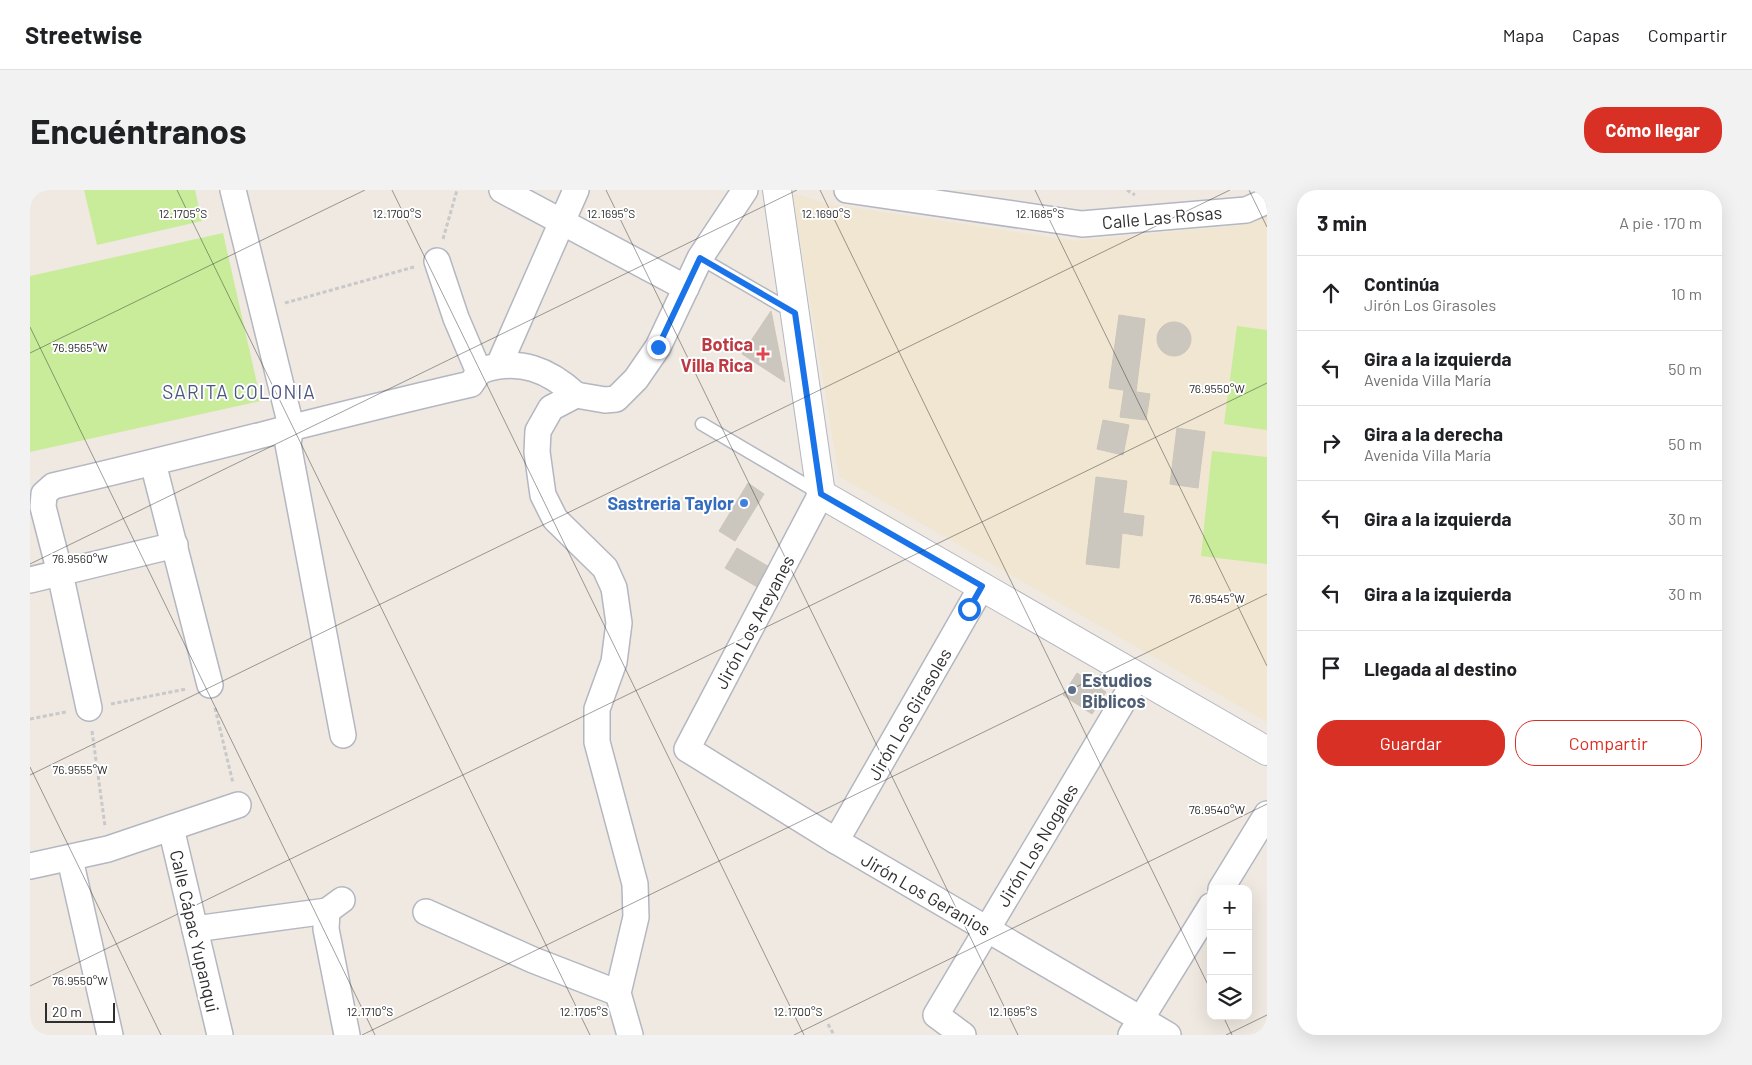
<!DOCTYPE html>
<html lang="es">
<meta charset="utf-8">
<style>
:root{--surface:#fff;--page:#f2f2f2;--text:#202124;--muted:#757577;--line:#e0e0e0;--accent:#d93025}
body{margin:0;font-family:Barlow,sans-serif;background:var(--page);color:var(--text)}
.controls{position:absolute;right:15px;bottom:15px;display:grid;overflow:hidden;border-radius:10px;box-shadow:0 5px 20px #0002}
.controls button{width:45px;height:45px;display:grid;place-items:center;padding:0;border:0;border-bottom:1px solid var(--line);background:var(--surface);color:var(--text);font:25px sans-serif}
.scale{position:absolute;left:15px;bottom:12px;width:70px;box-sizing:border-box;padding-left:5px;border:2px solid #2e2e2e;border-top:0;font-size:14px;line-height:18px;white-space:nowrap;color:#2e2e2e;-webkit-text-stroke:4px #fff;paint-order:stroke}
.stop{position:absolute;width:15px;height:15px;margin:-11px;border:4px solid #1a73e8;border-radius:50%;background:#fff}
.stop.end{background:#1a73e8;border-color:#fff;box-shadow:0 1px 5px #0008}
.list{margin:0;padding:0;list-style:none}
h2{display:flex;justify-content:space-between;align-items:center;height:65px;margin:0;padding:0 20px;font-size:21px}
h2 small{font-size:16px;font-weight:400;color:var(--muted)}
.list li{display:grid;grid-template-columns:32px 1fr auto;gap:15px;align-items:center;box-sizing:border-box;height:75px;padding:0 20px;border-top:1px solid var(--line)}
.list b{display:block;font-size:19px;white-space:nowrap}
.list p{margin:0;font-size:16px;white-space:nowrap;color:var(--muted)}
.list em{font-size:16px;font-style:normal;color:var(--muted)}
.actions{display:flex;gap:10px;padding:15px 20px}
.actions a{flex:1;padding:11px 0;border:1px solid var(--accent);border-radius:20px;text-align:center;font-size:18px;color:var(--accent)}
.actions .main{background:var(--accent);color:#fff}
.icon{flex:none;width:28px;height:28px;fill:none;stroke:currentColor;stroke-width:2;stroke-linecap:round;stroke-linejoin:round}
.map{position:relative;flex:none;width:1237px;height:845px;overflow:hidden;border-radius:20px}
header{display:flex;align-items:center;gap:30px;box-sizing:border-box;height:70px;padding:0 25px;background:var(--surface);border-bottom:1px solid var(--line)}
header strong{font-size:24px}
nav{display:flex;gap:28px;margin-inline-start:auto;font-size:18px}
.intro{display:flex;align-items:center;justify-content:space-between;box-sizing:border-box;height:120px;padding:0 30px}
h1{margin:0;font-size:35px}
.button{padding:12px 22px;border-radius:20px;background:var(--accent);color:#fff;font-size:18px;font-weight:700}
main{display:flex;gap:30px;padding:0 30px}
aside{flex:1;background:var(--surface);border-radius:20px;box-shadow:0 5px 20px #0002}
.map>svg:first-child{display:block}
.education{fill:#f0e6d1}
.pitch{fill:#c9ec9a}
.building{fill:#cbc7bf;stroke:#cbc5ba}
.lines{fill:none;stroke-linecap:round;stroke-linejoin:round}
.service-casing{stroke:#b4b7c1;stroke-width:15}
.minor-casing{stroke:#b4b7c1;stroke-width:28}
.tertiary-casing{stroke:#b4b7c1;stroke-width:30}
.path{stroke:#c9c9c9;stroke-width:3;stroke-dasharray:4 2.5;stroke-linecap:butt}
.service{stroke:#fff;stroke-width:12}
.minor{stroke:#fff;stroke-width:25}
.tertiary{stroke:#fff;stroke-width:28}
.route{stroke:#1a73e8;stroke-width:6}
.ticks{fill:none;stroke:#2e2e2e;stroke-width:1;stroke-opacity:0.45}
.health-dot{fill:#e0444e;stroke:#fff;stroke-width:2}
.shop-dot{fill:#3f7fe0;stroke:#fff;stroke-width:2}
.service-dot{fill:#5c6f8a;stroke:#fff;stroke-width:2}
.labels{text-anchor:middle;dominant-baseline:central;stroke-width:4;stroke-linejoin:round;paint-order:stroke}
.street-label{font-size:18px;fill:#2e2e2e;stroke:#fff}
.health-label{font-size:18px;font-weight:bold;fill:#be3a42;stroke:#fff;text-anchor:end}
.shop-label{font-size:18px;font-weight:bold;fill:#366cbe;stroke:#fff;text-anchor:end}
.service-label{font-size:18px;font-weight:bold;fill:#4e5e75;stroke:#fff;text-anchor:start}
.neighbourhood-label{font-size:19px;letter-spacing:1px;fill:#4d5680;stroke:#fff}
.ticks-label{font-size:12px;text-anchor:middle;fill:#2e2e2e;stroke:#fff;stroke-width:4;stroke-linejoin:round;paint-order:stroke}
</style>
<header>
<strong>Streetwise</strong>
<nav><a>Mapa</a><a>Capas</a><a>Compartir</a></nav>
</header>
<div class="intro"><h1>Encuéntranos</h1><a class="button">Cómo llegar</a></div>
<main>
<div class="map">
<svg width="1237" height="845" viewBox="0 0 1237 845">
<rect width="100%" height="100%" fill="#efe9e1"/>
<path class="education" d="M762,3l37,11 247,37 167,-16 24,-10v507l-428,-246z"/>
<g class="pitch">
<path d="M54,0h111l7,31 -105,24z"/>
<path d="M193,43l38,168 -231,51v-176z"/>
<path d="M1207,136l30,4v100l-43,-6z"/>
<path d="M1182,261l55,6v107l-66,-8z"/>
</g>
<g class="building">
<path d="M741,121l14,71 -43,-28z"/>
<path d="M1089,125l26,4 -9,73 -27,-4z"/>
<circle cx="1144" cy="149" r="17"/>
<path d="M1094,200l26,4 -4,26 -26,-3z"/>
<path d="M1073,230l26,5 -6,30 -26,-6z"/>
<path d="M1147,238l28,4 -7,56 -28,-4z"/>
<path d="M1066,287l31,4 -4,32 21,3 -2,20 -20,-3 -3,35 -33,-4z"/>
<path d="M718,293l16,11 -29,47 -16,-10z"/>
<path d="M707,358l34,20 -12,20 -34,-20z"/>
<path d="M1047,483l29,19 -14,22 -29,-19z"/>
</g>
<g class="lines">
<defs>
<g id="service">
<path d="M670,68l93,54"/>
<path d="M672,234l119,70"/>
</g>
<g id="minor">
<path d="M203,0l58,236 -3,18 55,291"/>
<path d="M472,0l184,98"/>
<path d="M817,0l235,34 164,-14 21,-9"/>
<path d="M469,175l77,-175"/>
<path d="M453,180c37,-12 66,0 93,25"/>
<path d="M123,273l57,222"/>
<path d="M791,304l-134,255 149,92 332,194"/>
<path d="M0,390l145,-35"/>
<path d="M59,518l-29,-135 -17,-66 1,-13 9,-8c140,-32 278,-70 418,-102l8,-12 -23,-54 -19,-57"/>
<path d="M141,638l49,207"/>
<path d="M806,651l146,-255"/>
<path d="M40,669l40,176"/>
<path d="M0,676l78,-17 130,-44"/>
<path d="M1191,699l46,-75"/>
<path d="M312,710l-15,11 -1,18 21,106"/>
<path d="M396,722l107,48 85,33"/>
<path d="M165,739l132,-18"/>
<path d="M600,845l-12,-42 18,-76 -1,-33 -38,-142v-33l17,-47 5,-39 -5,-35 -9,-20 -50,-49 -12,-24 -6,-43 1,-21 13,-23 25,-13 29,5 11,-1 20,-20 22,-32 42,-89 45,-68"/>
<path d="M933,845l-27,-20 202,-339"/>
<path d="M1101,845l80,-129"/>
</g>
<path id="tertiary" d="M747,0l44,304 446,257"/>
</defs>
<use href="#service" class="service-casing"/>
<use href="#minor" class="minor-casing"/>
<use href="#tertiary" class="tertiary-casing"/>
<g class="path">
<path d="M1097,0l8,5"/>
<path d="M413,49l14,-49"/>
<path d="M255,113l129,-36"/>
<path d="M81,514l75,-15"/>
<path d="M185,518l18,75"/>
<path d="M0,529l36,-7"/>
<path d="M62,541l13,95"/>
<path d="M798,834l6,11"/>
</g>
<use href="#service" class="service"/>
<use href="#minor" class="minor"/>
<use href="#tertiary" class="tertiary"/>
</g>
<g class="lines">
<path class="route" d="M628,157l42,-89 95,55 26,181 161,92 -13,23"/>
</g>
<path class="ticks" d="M147,0l413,845M362,0l412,845M576,0l412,845M790,0l391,801M1005,0l232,476M1219,0l18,37M0,137l345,708M0,163l335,-163M0,374l767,-374M0,577l131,268M0,585l1200,-585M0,796l1237,-603M1193,826l9,19M332,845l905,-441M764,845l473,-231M1196,845l41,-20"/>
<path class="health-dot" d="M730.5 156.5h5v5h5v5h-5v5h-5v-5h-5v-5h5z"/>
<circle class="shop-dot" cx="714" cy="313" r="5"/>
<circle class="service-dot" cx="1042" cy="500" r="5"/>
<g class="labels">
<g class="street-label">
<text transform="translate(1132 27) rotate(-5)">Calle Las Rosas</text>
<text transform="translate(724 432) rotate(-62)">Jirón Los Areyanes</text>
<text transform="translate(879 524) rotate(-60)">Jirón Los Girasoles</text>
<text transform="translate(1007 655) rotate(-59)">Jirón Los Nogales</text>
<text transform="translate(896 704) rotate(30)">Jirón Los Geranios</text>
<text transform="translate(165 741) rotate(77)">Calle Cápac Yupanqui</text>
</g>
<g class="health-label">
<text x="723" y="154">Botica<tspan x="723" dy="21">Villa Rica</tspan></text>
</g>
<g class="shop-label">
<text x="704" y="313">Sastreria Taylor</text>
</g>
<g class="service-label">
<text x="1052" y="490">Estudios<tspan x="1052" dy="21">Biblicos</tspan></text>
</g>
<g class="neighbourhood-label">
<text x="209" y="201">SARITA COLONIA</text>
</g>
</g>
<g class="ticks-label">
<text x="153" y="28">12.1705°S</text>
<text x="367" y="28">12.1700°S</text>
<text x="581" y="28">12.1695°S</text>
<text x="796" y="28">12.1690°S</text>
<text x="1010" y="28">12.1685°S</text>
<text x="50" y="162">76.9565°W</text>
<text x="1187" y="203">76.9550°W</text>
<text x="50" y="373">76.9560°W</text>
<text x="1187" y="413">76.9545°W</text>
<text x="50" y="584">76.9555°W</text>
<text x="1187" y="624">76.9540°W</text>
<text x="50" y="795">76.9550°W</text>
<text x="340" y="826">12.1710°S</text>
<text x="554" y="826">12.1705°S</text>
<text x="768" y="826">12.1700°S</text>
<text x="983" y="826">12.1695°S</text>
</g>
</svg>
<div class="controls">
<button>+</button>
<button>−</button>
<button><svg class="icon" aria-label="layers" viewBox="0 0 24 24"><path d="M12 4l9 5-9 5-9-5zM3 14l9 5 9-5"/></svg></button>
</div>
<div class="scale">20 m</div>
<div class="stop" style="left:939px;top:419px"></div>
<div class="stop end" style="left:628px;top:157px"></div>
</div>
<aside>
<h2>3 min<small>A pie · 170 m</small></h2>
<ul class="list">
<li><svg class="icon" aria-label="ahead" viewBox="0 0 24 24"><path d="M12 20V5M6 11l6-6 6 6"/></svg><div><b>Continúa</b><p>Jirón Los Girasoles</p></div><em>10 m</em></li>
<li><svg class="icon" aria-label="left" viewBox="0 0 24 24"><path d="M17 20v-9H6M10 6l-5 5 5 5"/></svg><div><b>Gira a la izquierda</b><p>Avenida Villa María</p></div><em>50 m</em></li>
<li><svg class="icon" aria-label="right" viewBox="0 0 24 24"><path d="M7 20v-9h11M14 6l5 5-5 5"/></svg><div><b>Gira a la derecha</b><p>Avenida Villa María</p></div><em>50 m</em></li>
<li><svg class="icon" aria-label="left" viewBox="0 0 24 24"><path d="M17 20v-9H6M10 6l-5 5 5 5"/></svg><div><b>Gira a la izquierda</b></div><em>30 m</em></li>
<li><svg class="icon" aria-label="left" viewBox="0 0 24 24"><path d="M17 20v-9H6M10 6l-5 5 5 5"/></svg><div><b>Gira a la izquierda</b></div><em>30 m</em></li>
<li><svg class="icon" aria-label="arrive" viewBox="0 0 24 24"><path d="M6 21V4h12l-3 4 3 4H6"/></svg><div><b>Llegada al destino</b></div></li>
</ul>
<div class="actions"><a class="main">Guardar</a><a>Compartir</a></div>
</aside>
</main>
